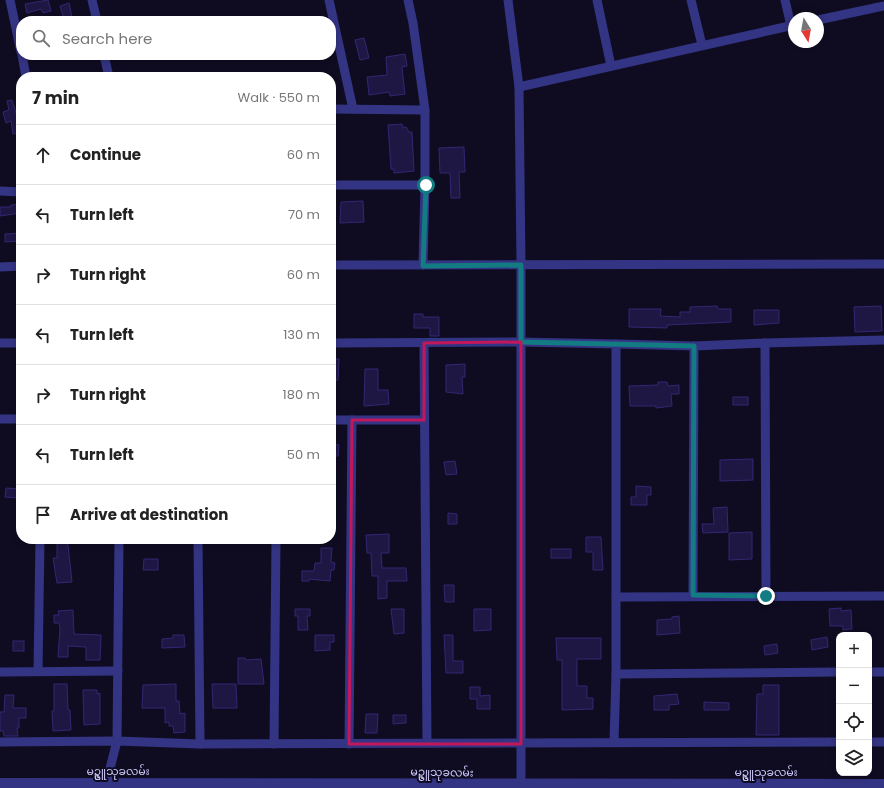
<!DOCTYPE html>
<meta charset="utf-8">
<style>
:root{--surface:#fff;--page:#f2f2f2;--text:#222;--muted:#767676;--line:#e0e0e0}
body{margin:0;font-family:Poppins,"Noto Sans Myanmar",sans-serif;background:var(--page);color:var(--text)}
.controls{position:absolute;right:12px;bottom:12px;display:grid;overflow:hidden;border-radius:8px;box-shadow:0 2px 6px #0003}
.controls button{width:36px;height:36px;display:grid;place-items:center;padding:0;border:0;border-bottom:1px solid var(--line);background:var(--surface);color:var(--text);font:20px sans-serif}
.compass{position:absolute;left:788px;top:12px;width:36px;height:36px;border-radius:50%;background:var(--surface);box-shadow:0 2px 6px #0003;rotate:169deg}
.stop{position:absolute;width:12px;height:12px;margin:-9px;border:3px solid #137b82;border-radius:50%;background:#fff}
.stop.end{background:#137b82;border-color:#fff;box-shadow:0 1px 4px #0008}
.list{margin:0;padding:0;list-style:none}
h2{display:flex;justify-content:space-between;align-items:center;height:52px;margin:0;padding:0 16px;font-size:17px}
h2 small{font-size:13px;font-weight:400;color:var(--muted)}
.list li{display:grid;grid-template-columns:26px 1fr auto;gap:12px;align-items:center;box-sizing:border-box;height:60px;padding:0 16px;border-top:1px solid var(--line)}
.list b{display:block;font-size:15px;white-space:nowrap}
.list em{font-size:13px;font-style:normal;color:var(--muted)}
.icon{flex:none;width:22px;height:22px;fill:none;stroke:currentColor;stroke-width:2;stroke-linecap:round;stroke-linejoin:round}
.map{position:relative;flex:none;width:884px;height:788px;overflow:hidden}
.search{position:absolute;background:var(--surface);box-shadow:0 2px 6px #0003;left:16px;top:16px;width:320px;height:44px;display:flex;align-items:center;gap:10px;box-sizing:border-box;padding:0 14px;border-radius:16px;color:var(--muted);font-size:15px}
.panel{position:absolute;background:var(--surface);box-shadow:0 2px 6px #0003;left:16px;top:72px;width:320px;height:472px;border-radius:16px}
.map>svg:first-child{display:block}
.building{fill:#1e1744;stroke:#332772}
.lines{fill:none;stroke-linecap:round;stroke-linejoin:round}
.minor{stroke:#343484;stroke-width:9}
.tertiary{stroke:#343484;stroke-width:10}
.route{stroke:#137b82;stroke-width:5}
.marked{fill:none;stroke:#c2185b;stroke-width:3;stroke-linejoin:round}
.labels{text-anchor:middle;dominant-baseline:central;stroke-width:4;stroke-linejoin:round;paint-order:stroke}
.street-label{font-size:11px;fill:#d1cdff;stroke:#0f0c22}
</style>
<div class="map">
<svg width="884" height="788" viewBox="0 0 884 788">
<rect width="100%" height="100%" fill="#0f0c22"/>
<g class="building">
<path d="M48,0l3,11 -8,2 -2,-4 -14,4 -2,-9z"/>
<path d="M69,3l3,14 -8,2 -4,-13z"/>
<path d="M364,38l5,20 -9,2 -5,-20z"/>
<path d="M405,54l2,12 -5,1 3,27 -15,2 -1,-4 -20,3 -2,-18 20,-2 -1,-18z"/>
<path d="M12,100l7,23h2v10l-8,1 -2,-13 -5,2 -3,-11 6,-2 -2,-9z"/>
<path d="M402,124l1,4 3,-1 3,5h3l2,39 -20,2v-4h-3l-3,-44z"/>
<path d="M464,147l1,25h-6l1,26h-9l-1,-25h-10l-1,-25z"/>
<path d="M363,201l1,21 -24,1 1,-21z"/>
<path d="M21,204v9l-21,3v-9h11v-2z"/>
<path d="M21,233v8l-16,1v-8z"/>
<path d="M717,306l1,3h13v13l-64,3v3l-38,-1v-18h32l-1,7 20,1v-5h10v-5z"/>
<path d="M881,306l1,25 -27,1 -1,-25z"/>
<path d="M754,310h25v13l-25,2z"/>
<path d="M414,314h9v3h16v19h-9v-8h-16z"/>
<path d="M331,359h8l-1,21 -7,1z"/>
<path d="M465,364v13h-3l1,17 -17,-2v-27z"/>
<path d="M365,369h13v21h10l1,14 -25,2z"/>
<path d="M658,382h9l1,4 11,-1v9h-8l1,12 -16,2v-2h-26l-1,-20 29,-1z"/>
<rect x="733" y="397" width="15" height="8"/>
<path d="M331,444l8,1 -1,11h-7z"/>
<path d="M753,459v21l-33,1v-21z"/>
<path d="M455,461l2,13 -11,1 -2,-13z"/>
<path d="M636,486l15,1v8h-4v10h-16v-8h5z"/>
<path d="M6,488l15,1 -1,9 -15,-1z"/>
<path d="M727,507l1,25 -25,1 -1,-9h12l-1,-16z"/>
<path d="M448,513l9,1v10h-9z"/>
<path d="M752,532v27l-23,1v-27z"/>
<path d="M389,534v19h-8l1,15h24l1,13h-20v17l-9,1v-23h-6l-1,-23h-4l-1,-18z"/>
<path d="M586,537h15l2,33h-10v-18h-7z"/>
<path d="M57,539h9l1,6h1l4,37 -15,1 -4,-25h4z"/>
<path d="M321,548h11l-1,14 4,1 -1,7h-3l-1,11 -21,-2v2h-7v-10h12l1,-8h6z"/>
<rect x="551" y="549" width="20" height="9"/>
<path d="M144,559h14v11h-15z"/>
<path d="M444,585h10v17h-9z"/>
<path d="M841,608v3l10,-1 1,19 -9,1v-4h-13l-1,-17z"/>
<path d="M295,609h15v7h-3l1,14h-10v-14h-3z"/>
<path d="M391,609h13v24l-10,1z"/>
<path d="M474,609h17v21l-17,1z"/>
<path d="M73,610l1,24 27,1 -1,25h-14v-13l-18,-1v11h-10l2,-29 -1,-5h-5v-8h5l-1,-4z"/>
<path d="M679,616l1,17 -23,2v-15l15,-1v-2z"/>
<path d="M173,635h11l1,12 -23,1v-9l11,-1z"/>
<path d="M315,635h19v7h-4v8l-15,1z"/>
<path d="M444,635h9v26h10v12h-17z"/>
<path d="M827,637l1,10 -16,3 -1,-10z"/>
<path d="M556,638h45v21h-24v27h10v12h6v11l-31,1v-50h-5z"/>
<rect x="13" y="641" width="11" height="10"/>
<path d="M777,644l1,9 -13,2 -1,-9z"/>
<path d="M238,658h7l1,2 15,-1 3,25h-26z"/>
<path d="M54,684h13l1,26h2l1,20 -18,1 -1,-20h2z"/>
<path d="M176,684v17h3l1,13 5,-1v19l-11,1 -1,-7h-4v-4l-4,1v-15h-23l1,-23z"/>
<path d="M212,684h24l1,24h-24z"/>
<path d="M763,685h16v50h-23l1,-41h6z"/>
<path d="M470,687h10v9l10,-1v14h-13v-10h-7z"/>
<path d="M83,690h14v4l3,-1v31l-16,1z"/>
<path d="M677,694l2,10 -10,1v5h-15v-14z"/>
<path d="M5,695h9l-1,13h13v10h-7v10h-2l1,8h-14l-1,-5h-3v-19h4z"/>
<path d="M704,702l25,1v7h-25z"/>
<path d="M366,714h12l-1,19h-12z"/>
<path d="M393,715h13v8l-13,1z"/>
</g>
<g class="lines">
<g class="minor">
<path d="M10,0l11,52"/>
<path d="M92,0l5,21"/>
<path d="M329,0l24,109"/>
<path d="M408,0l5,23 12,87v75l-2,80"/>
<path d="M508,0l11,87 2,178v520"/>
<path d="M597,0l14,66"/>
<path d="M691,0l11,45"/>
<path d="M785,0l6,26"/>
<path d="M818,20l66,-14"/>
<path d="M22,55l4,22"/>
<path d="M104,55l5,22"/>
<path d="M519,87l275,-62"/>
<path d="M331,109l94,1"/>
<path d="M331,185h94"/>
<path d="M0,191l21,1"/>
<path d="M331,265l553,-1"/>
<path d="M0,267l21,-1"/>
<path d="M0,343h21"/>
<path d="M331,343l190,-1 95,2v253"/>
<path d="M424,343l3,400"/>
<path d="M765,343l119,-3"/>
<path d="M616,344l78,2 71,-3 1,253"/>
<path d="M0,419h21"/>
<path d="M331,420h93"/>
<path d="M198,539l2,205"/>
<path d="M693,595l1,-249"/>
<path d="M38,671l2,-132"/>
<path d="M0,672l118,-1"/>
<path d="M869,672h15"/>
<path d="M616,674v-77l268,-1"/>
<path d="M0,742l117,-1 83,3 639,-2"/>
<path d="M614,742l2,-68 223,-2"/>
<path d="M869,742h15"/>
<path d="M274,744l2,-205"/>
<path d="M349,744l3,-324"/>
<path d="M105,788l12,-47 2,-202"/>
</g>
<path class="tertiary" d="M0,783l884,1"/>
</g>
<g class="lines">
<path class="route" d="M426,185l-3,81 98,-1v77l173,4 -1,249 73,1"/>
</g>
<path class="marked" d="M521,342v402h-172l3,-324h72v-77z"/>
<g class="labels">
<g class="street-label">
<text x="118" y="771">မဥ္ဇူသုခလမ်း</text>
<text transform="translate(442 772) rotate(1)">မဥ္ဇူသုခလမ်း</text>
<text x="766" y="772">မဥ္ဇူသုခလမ်း</text>
</g>
</g>
</svg>
<div class="controls">
<button>+</button>
<button>−</button>
<button><svg class="icon" aria-label="locate" viewBox="0 0 24 24"><circle cx="12" cy="12" r="6"/><path d="M12 2v4M12 18v4M2 12h4M18 12h4"/></svg></button>
<button><svg class="icon" aria-label="layers" viewBox="0 0 24 24"><path d="M12 4l9 5-9 5-9-5zM3 14l9 5 9-5"/></svg></button>
</div>
<svg class="compass" viewBox="-18 -18 36 36"><path d="M0-13l5 13h-10z" fill="#e53935"/><path d="M0 13l5-13h-10z" fill="#767676"/></svg>
<div class="stop" style="left:426px;top:185px"></div>
<div class="stop end" style="left:766px;top:596px"></div>
<div class="search"><svg class="icon" aria-label="search" viewBox="0 0 24 24"><circle cx="10" cy="10" r="6"/><path d="M15 15l6 6"/></svg>Search here</div>
<section class="panel">
<h2>7 min<small>Walk · 550 m</small></h2>
<ul class="list">
<li><svg class="icon" aria-label="ahead" viewBox="0 0 24 24"><path d="M12 20V5M6 11l6-6 6 6"/></svg><div><b>Continue</b></div><em>60 m</em></li>
<li><svg class="icon" aria-label="left" viewBox="0 0 24 24"><path d="M17 20v-9H6M10 6l-5 5 5 5"/></svg><div><b>Turn left</b></div><em>70 m</em></li>
<li><svg class="icon" aria-label="right" viewBox="0 0 24 24"><path d="M7 20v-9h11M14 6l5 5-5 5"/></svg><div><b>Turn right</b></div><em>60 m</em></li>
<li><svg class="icon" aria-label="left" viewBox="0 0 24 24"><path d="M17 20v-9H6M10 6l-5 5 5 5"/></svg><div><b>Turn left</b></div><em>130 m</em></li>
<li><svg class="icon" aria-label="right" viewBox="0 0 24 24"><path d="M7 20v-9h11M14 6l5 5-5 5"/></svg><div><b>Turn right</b></div><em>180 m</em></li>
<li><svg class="icon" aria-label="left" viewBox="0 0 24 24"><path d="M17 20v-9H6M10 6l-5 5 5 5"/></svg><div><b>Turn left</b></div><em>50 m</em></li>
<li><svg class="icon" aria-label="arrive" viewBox="0 0 24 24"><path d="M6 21V4h12l-3 4 3 4H6"/></svg><div><b>Arrive at destination</b></div></li>
</ul>
</section>
</div>
